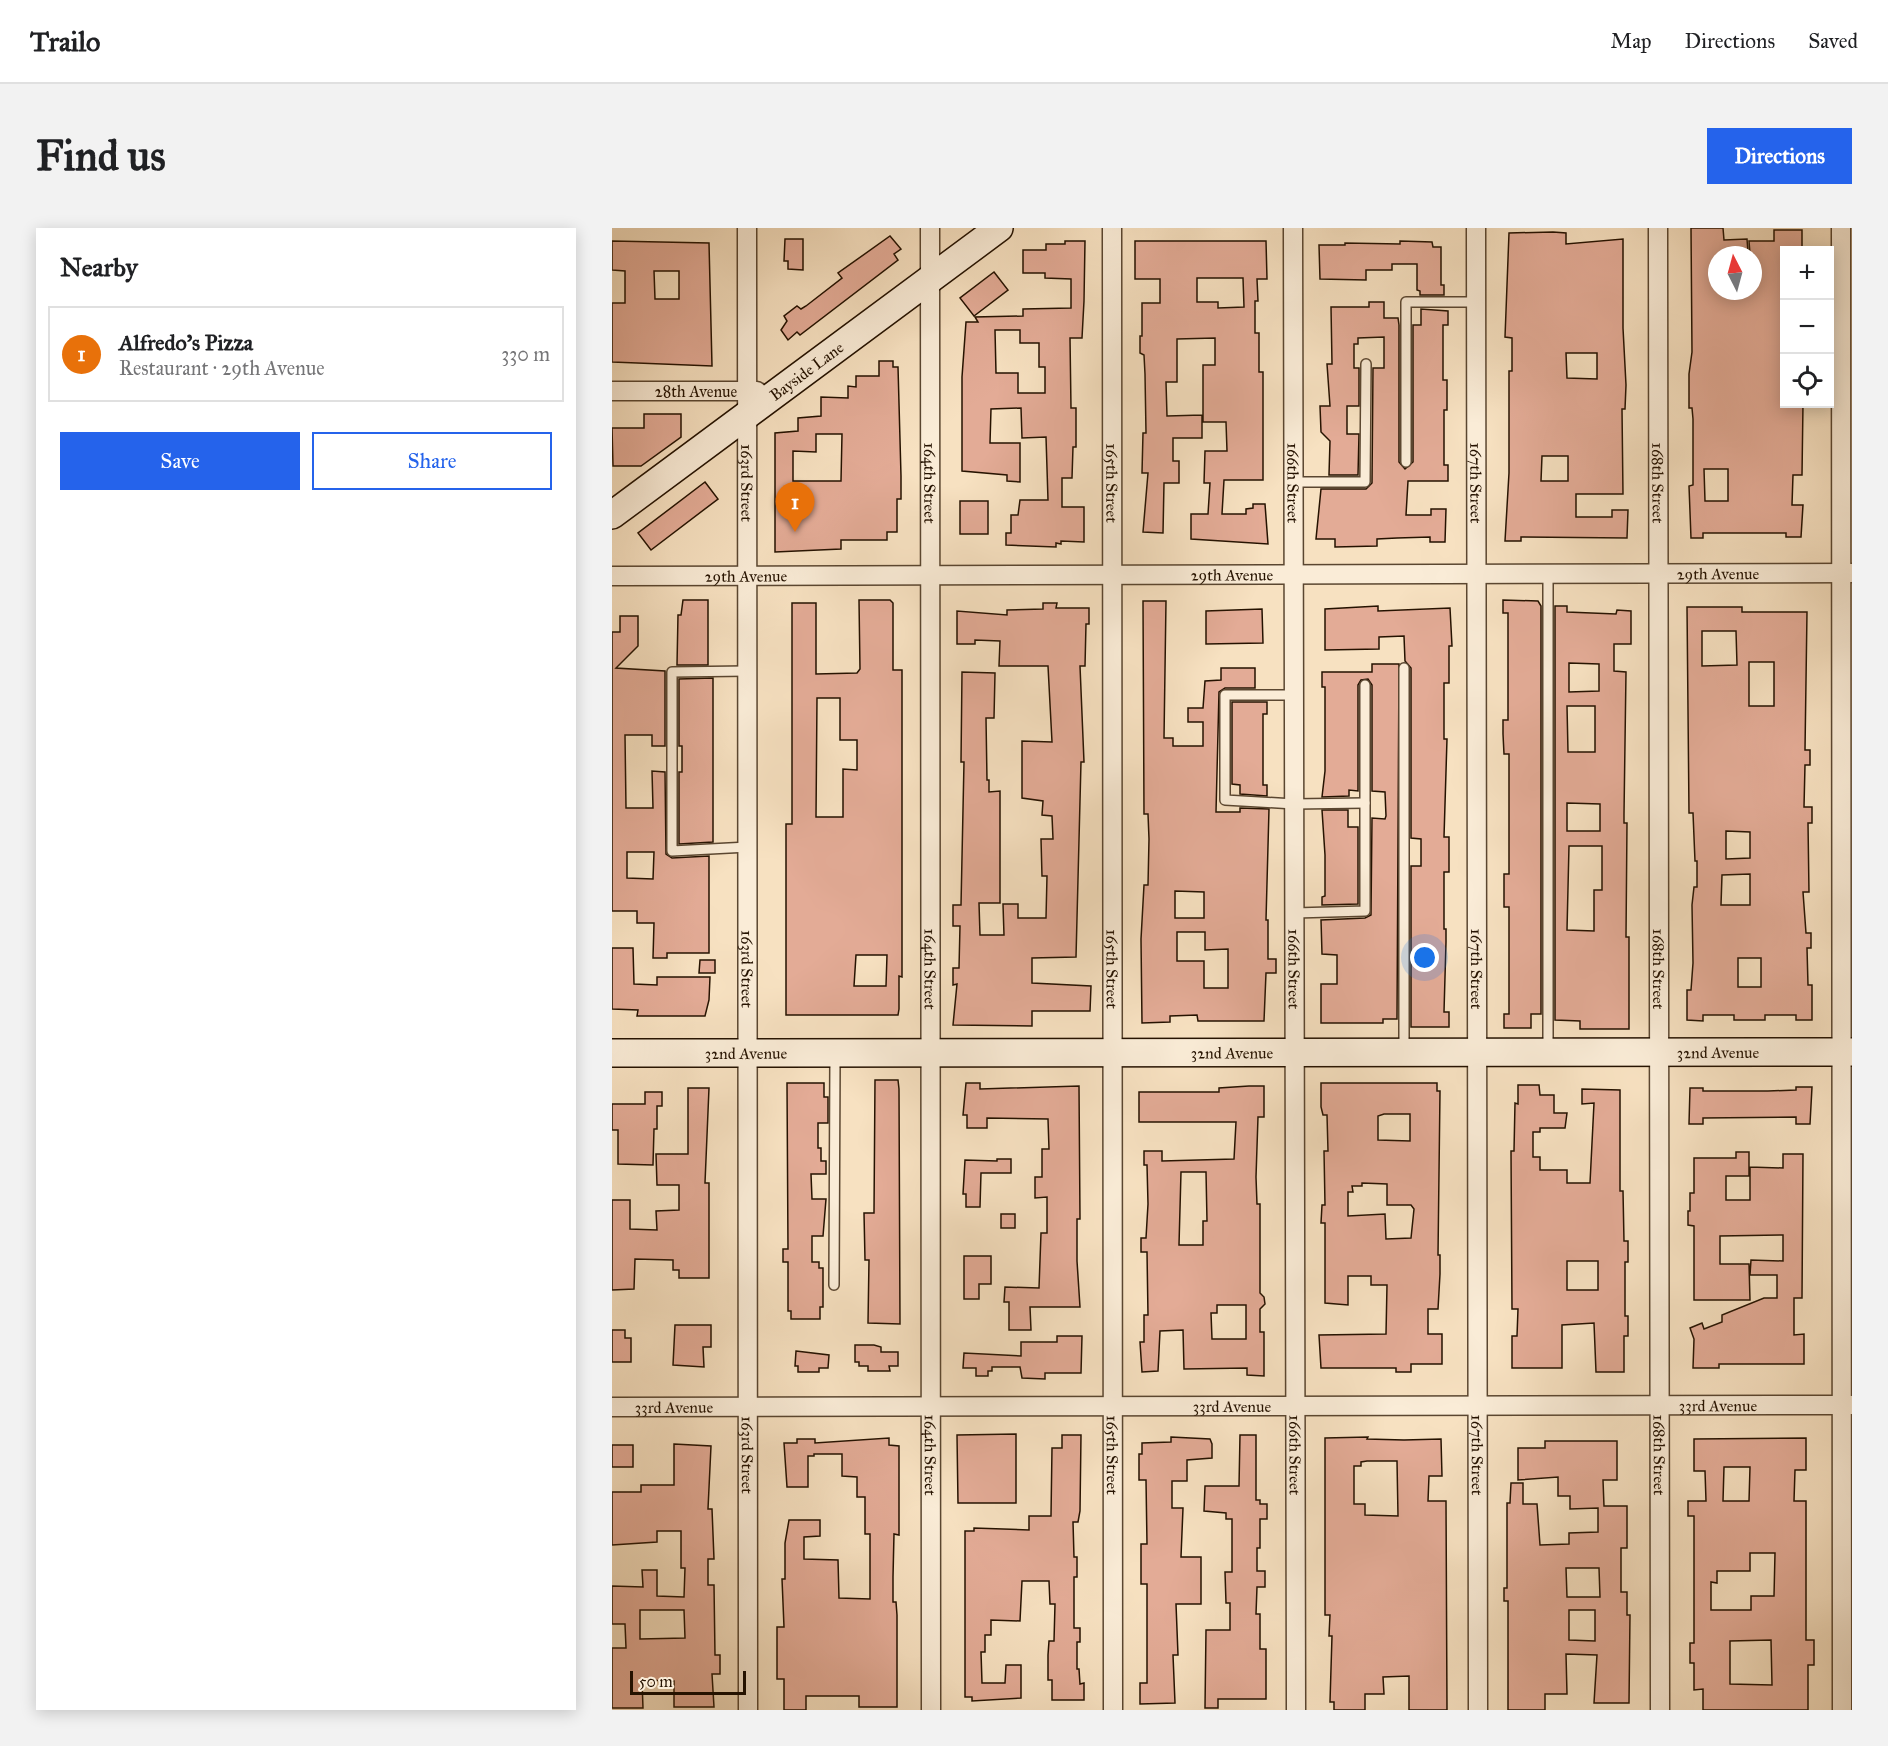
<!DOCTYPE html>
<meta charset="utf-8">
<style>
:root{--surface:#fff;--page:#f2f2f2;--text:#202124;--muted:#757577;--line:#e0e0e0;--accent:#2563eb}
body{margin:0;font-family:"IM FELL Great Primer",serif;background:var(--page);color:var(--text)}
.controls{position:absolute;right:18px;top:18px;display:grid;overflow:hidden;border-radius:0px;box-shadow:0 3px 15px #0003}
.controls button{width:54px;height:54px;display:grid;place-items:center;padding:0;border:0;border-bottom:2px solid var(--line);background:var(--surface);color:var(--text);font:30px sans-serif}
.compass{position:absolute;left:1096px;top:18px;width:54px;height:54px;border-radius:50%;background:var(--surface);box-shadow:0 3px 15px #0003;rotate:354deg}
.scale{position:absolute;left:18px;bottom:15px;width:116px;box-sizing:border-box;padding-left:6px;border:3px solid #251200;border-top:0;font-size:16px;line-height:21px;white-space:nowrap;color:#251200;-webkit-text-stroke:4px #faecd7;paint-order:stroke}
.you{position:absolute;left:813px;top:730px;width:21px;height:21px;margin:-15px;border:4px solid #fff;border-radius:50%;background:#1a73e8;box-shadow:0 0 0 9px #1a73e833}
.badge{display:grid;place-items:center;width:39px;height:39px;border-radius:50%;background:var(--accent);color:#fff;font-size:20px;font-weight:700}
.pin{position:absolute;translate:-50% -50px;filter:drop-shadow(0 2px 3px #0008)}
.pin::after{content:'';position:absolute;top:32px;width:21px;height:18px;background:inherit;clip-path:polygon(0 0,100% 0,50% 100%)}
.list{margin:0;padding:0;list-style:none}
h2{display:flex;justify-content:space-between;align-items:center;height:78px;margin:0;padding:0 24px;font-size:26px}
h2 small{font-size:20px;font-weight:400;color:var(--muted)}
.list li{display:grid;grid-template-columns:39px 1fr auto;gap:18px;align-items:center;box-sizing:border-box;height:96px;margin:0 12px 12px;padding:0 12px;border:2px solid var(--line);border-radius:0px}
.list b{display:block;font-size:22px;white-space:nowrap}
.list p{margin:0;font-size:20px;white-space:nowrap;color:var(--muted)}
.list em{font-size:20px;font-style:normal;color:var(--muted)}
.actions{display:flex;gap:12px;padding:18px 24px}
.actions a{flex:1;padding:14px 0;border:2px solid var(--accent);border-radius:0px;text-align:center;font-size:21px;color:var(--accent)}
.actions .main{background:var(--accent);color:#fff}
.icon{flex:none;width:33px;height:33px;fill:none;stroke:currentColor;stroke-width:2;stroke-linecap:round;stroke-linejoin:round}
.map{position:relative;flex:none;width:1240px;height:1482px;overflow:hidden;border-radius:0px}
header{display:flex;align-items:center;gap:36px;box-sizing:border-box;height:84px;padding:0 30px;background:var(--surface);border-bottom:2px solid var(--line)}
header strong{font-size:28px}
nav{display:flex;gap:33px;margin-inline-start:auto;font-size:21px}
.intro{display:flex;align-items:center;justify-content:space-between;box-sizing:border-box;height:144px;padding:0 36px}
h1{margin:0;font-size:42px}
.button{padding:15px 27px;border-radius:0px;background:var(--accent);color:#fff;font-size:21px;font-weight:700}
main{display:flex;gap:36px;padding:0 36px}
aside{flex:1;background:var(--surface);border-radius:0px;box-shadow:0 3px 15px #0003}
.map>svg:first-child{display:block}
.building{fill:#e3ab96;stroke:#251200;stroke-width:1.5;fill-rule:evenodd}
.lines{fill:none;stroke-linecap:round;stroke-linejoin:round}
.lane-casing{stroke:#5a4630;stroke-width:12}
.street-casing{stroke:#5a4630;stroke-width:21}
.secondary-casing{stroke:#251200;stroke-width:30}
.lane{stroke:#faecd7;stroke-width:9}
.street{stroke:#faecd7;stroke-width:18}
.secondary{stroke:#faecd7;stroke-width:27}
.labels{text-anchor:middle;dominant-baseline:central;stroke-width:4.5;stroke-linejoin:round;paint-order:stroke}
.street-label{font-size:16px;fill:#251200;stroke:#faecd7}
</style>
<header>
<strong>Trailo</strong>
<nav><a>Map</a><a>Directions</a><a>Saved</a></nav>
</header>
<div class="intro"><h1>Find us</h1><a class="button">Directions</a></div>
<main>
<aside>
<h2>Nearby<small></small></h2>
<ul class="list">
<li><span class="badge" style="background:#e8710a">1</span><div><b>Alfredo's Pizza</b><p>Restaurant · 29th Avenue</p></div><em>330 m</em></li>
</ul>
<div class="actions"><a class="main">Save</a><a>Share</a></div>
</aside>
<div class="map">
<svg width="1240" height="1482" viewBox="0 0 1240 1482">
<rect width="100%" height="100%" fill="#f7e1c1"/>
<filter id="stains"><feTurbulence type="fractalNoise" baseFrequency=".00333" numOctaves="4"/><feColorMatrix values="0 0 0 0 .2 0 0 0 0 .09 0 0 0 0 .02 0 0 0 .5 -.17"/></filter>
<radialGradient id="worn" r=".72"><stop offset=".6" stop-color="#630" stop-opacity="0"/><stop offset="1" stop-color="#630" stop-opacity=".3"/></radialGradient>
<g class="building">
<path d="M1079,0h32l1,12 23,-1 1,13 -31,3v36h36v-37h-3l-1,-13h25v-11h28v20h-17v154h18l-1,71h-9l-1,30h11l-2,32h-15v-4h-83v5h-12l-2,-52 4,-1v-66l-1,-11h-3v-34l3,-22zM1092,241h24v32h-23z"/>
<path d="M941,4l13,1v11l57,-5v89l3,57 -1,24h-3l1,85h-47v23h36v-7h16l-1,28 -106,-1v4h-16l4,-68v-102h3v-33l-7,-1 4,-104zM954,125h31v26l-30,-1zM930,228h26v25h-27z"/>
<path d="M278,8l11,13 -7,5 4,6 -98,75 -3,-3 -9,8 -7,-10 6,-9 -3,-5 13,-10 4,3 5,-3 36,-28 -4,-5z"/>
<path d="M173,11h18v31l-15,-1v-8h-4z"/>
<path d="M0,13l97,2 3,123 -100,-4v-59h13v-32l-13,-1zM42,43h25v28h-24z"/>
<path d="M453,13h20l-1,60 -2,37h-12l1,70h5v39h-3l-1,31h-10v29h22v35l-23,-1v3l-5,-1v4l-50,-2v-12h5v-18h7l2,-15h28l-2,-63 -24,1 -1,-30 -30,1 -1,34h30v39l-13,-1v-6l-45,-4v-94l4,-55h12l-3,-5 48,-1v-7l48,-1v-29l-26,-1v-5h-22v-23h23v-6h19zM383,102h25v13h19v24h6v26h-27v-20h-22z"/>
<path d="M523,13h131l1,38h-10l1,22h-3v32h4v39h4v108h-39l-2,34h24v-5l7,-1v-4h12l3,40 -77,-5v-25h17l2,-31h-6l1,-32h22l-1,-29h-23v-57h12v-27l-38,1v43h-11l1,34 35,-1v23h-29v23h6v22h-15l-1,50 -20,-1 5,-59h-6l1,-40h3l-1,-59 -1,-19 -4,-2v-17h2v-33h18v-24h-25zM585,50h46l1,29 -26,1v-6h-21z"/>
<path d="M788,13l32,1 1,5h8v38h3v10h-24v-4l-3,-1v-26h-25v6h-26v10l-46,-1 -1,-34h26v-2l55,1z"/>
<path d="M382,44l14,18 -34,26 -14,-18z"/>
<path d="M757,74h15v16h14l1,7v137l6,7 8,-7v-137h8v-16l27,2v14h-5v55h4v30h-3v55h4v16h-40l-2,34h25v-6h15l-1,33h-15v-5l-33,1 -20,1v7l-42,1v-8h-19l5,-50h45l6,-6 1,-115h11v-31l-26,1v6h-4v24h5v38h-12v28h12l-1,41h-29l1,-34 -9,-9 -1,-26h10l-3,-42h5l-1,-57h38z"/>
<path d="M267,133h14v6h5l3,109v23h-4v33h-10v8h-46v9l-66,3v-119l23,-2v-13l23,-2v-19l27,1v-12l8,1v-11h23zM204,206h26l-1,47h-48v-30l23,1z"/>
<path d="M32,186h37v23l-40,29h-28l-1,-38h32z"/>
<path d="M93,254l13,17 -67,51 -13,-17z"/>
<rect x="348" y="273" width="28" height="33"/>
<path d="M71,372h25v65h-31l1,-50h3z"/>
<path d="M247,372h31l3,3v67h9v307l-3,-1v33l-1,6h-112v-191h6v-221h24v71l41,-1 3,-4zM205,470h23v42h17v30l-14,-1v48h-27zM244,727h31l-1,31h-32z"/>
<path d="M891,372l35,1 3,5v408h-10v14h-27v-14h5v-107h-5v-33h5v-120h-5l-1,-20v-14h5v-107h-5z"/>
<path d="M531,373h23l-2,137h9v8h30v-24h-15v-14h15l2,-27 16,-1v-12h34v20h-30l-6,4 -3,120h24v-4l29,1 -3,111h2v39h8v14h-10l-2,48h-66l-1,-6 -27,1v6l-28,1 -1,-84 3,-54h4l1,-46 -1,-25h-4zM563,663l29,1v26h-29zM565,704h28v18l23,-1v39h-24v-27h-27z"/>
<path d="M431,375h14l-1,5h33v16h-3l-1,42h-5l4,96h-3l-5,195 -44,1v25l59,3 -1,25h-58v15l-79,-1 4,-41 -4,1v-17h6l1,-42h-7v-21h8l3,-143h-3l1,-90 33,1 -1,45h-8l1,62h2v12l11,-1v112h-21l1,32h24l-1,-31h15v14h28l1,-42h-5l-1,-37h12l-1,-23 -10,-1 1,-14 -21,-3v-57l30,1 -4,-76h-49l1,-25 -25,-1v4h-18v-33l50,4v-5l36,-1z"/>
<path d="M766,378v5l72,-3 2,38h-3v37h-5v56h3l-3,98h5v35h-5v57h2v13l-2,70h5v15h-38v-161h10v-27l-10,-1v-170l-6,-7 -1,-25 -25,1v12l-54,1v-41z"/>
<path d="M943,378h12v6l49,2 1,-4 14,1v33h-17v27l12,1 -2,142v9h3l-1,114h3v92h-49v-8l-25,-1zM957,435l30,1v27l-30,1zM955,478h28v46h-27zM955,575l33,1v27h-33zM957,618h33v44h-8v41l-27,-1z"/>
<path d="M1075,379h55v5h65l-2,138h5v15h-5l-1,42h8v16h-4l1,69h-6l3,41h5v15h-4l1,37h4v35h-16v-5h-31v5h-31v-5h-31v6l-16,-1v-30h4l2,-27 -1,-58 2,-18h3v-26h-2l-2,-48h-4zM1090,403h34l1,34 -35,1zM1162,434v44h-25v-44zM1114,603l24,1v26l-24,1zM1138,646v31h-29l1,-30zM1126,730h23v29h-23z"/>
<path d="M650,381l1,34 -57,1v-33z"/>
<path d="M8,388h18v30l-22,22 49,3v75h-13v-11h-27l1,73h27l-1,-37 13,1 1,82 6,4 37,-2v97h-42v5h-14l1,-35h-17v-12h-25v-279h8zM15,624h27l-1,27 -26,-1z"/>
<path d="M760,436h27l-2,355h-14v4h-62v-39h16v-29l-15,-1 -1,-34 44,-2 6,-3 1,-97 13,1 1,-3 -1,-24 -13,-1v-106l-4,-6 -7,1 -3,5v106l-9,-1v6l-27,1 3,-26v-84h-3v-15h50z"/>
<path d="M101,450v164l-34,2v-72h3v-26h-3v-67z"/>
<path d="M620,474h35v12h-4v71h4v11l-27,-2v-9l-8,-1z"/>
<path d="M710,582h26v17h10v77l-36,1v-8l3,-1v-41z"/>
<path d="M0,720h21l1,36 23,1v-8h53l-1,23 -4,16h-68l1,-6 -26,-1z"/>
<path d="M88,732h15v13h-16z"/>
<path d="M263,852h23l1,9 1,235 -32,-1 1,-63h-4l-1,-47h10z"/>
<path d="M175,855h37v14h4v26h-10v25h3v13h5v13h-15l1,25h14l-3,37h-11v26h7v6h4v39h-3v12h-29v-8h-3v-49h-5v-13h5z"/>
<path d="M354,855h14v6l99,-3 1,133h-3v42l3,46h-50l1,23h-22v-28h-5l1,-15 34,1 2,-55h6v-36l-12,1v-21h7v-28h7l-1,-30 -61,-1v10h-20v-13h-4z"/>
<path d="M709,855h116v8h3l-2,164h2v19l-2,35h-10v25h14v30h-31v8h-15v-4h-75l-2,-33 67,-1 1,-49h-16v-9h-23v29l-23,-2v-80h-4l1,-18h3l-1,-54h4l-1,-36h-4l-2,-8zM772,886h26v27l-32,-1v-24zM750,955l25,1v21h24l3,4 -3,29 -25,1 -1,-25 -37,2v-24h5l-1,-6h10z"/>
<path d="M906,857h21l1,10h14v18h13l-2,15h-25v4h-7v25h7v13h27v13h23l4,-80 -12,1v-15l38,1v101h3l1,50h4v21h-3v54h3v20h-4v36h-28l-2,-49 -32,2v43h-50v-32h5l1,-27h-6l-1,-158h3l1,-48 3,1zM955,1033h31v29h-31z"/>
<path d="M637,858h15v31h-6l-2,60 1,27h3v89l4,4 1,7 -5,5v23h4v44l-17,-1v-7l-63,1 -1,-39 -23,1 -2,40 -16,1 -2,-30h4v-27h4l-1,-63h-6v-14h5l2,-34 -1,-39h-3v-14h18v10l72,-2 2,-37h-97v-30h80v-4zM569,944h25l1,49h-4v24h-24zM605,1077h29v34h-34l-1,-26h6z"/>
<path d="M1184,859h16l-2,37h-14v-7l-93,1v6h-14l1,-36h13v3h65l28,-1z"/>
<path d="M76,860h21l-4,95h4v95h-30v-8h-6v-10l-38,-1 -1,30 -22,1v-90h18v29l27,1 -1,-19 23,-1v-25h-22l-1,-31h32z"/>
<path d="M33,864h17v14h-5v23h-3l-1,36 -35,-1v-34h-6v-26h33z"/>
<path d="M1124,924h13v24h-23v24h24v-33l33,1v-14h20l-1,144h-8v37l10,-1v30h-85v4h-26l1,-29 -4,-11 12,-5 2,6 18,-7v-7l42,-17h13v-23h-27l1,-15 32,1v-26l-63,1v28h29l1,36h-56v-74l-6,-1v-14h2v-18h4v-35h42z"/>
<path d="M385,931h14v14h-30l-1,34h-14v-13h-3l2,-34 32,1z"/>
<rect x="389" y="986" width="14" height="14"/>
<path d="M352,1028h27v28h-12v15h-15z"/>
<path d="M63,1097h36v22h-8l1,20 -31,-2z"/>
<path d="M0,1102h13v8h6v24h-19z"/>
<path d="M445,1108h25l-1,37h-36v6l-23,-1 -2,-11h-28v4h-4v5h-12v-8h-13l1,-15 57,3v-14h36z"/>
<path d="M243,1117h19l7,2v5h17v14h-9l1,5h-22v-5h-9v-4h-4z"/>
<path d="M184,1123l33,4 -1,13h-9v4h-21v-6h-3z"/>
<path d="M404,1206v69h-58l-1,-68z"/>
<path d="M450,1207h19l-1,76 -2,11h-5l1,35h3v20h-3v51h6v14h-3v27h2l1,15 4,-1v17h-32v-20h-4v-25l1,-14h5l1,-37h-5l-1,-23h-27l-2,40 -29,-1v15h-6v17h-4l1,31h23l1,-18h15v33l-49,3v-4h-7v-166h9v-3l55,2v-14h22l1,-68h10z"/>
<path d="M628,1207h16v65h4v4h7v15h-7v29h-3v23h8v16h-8l-1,27h4v35h6v50h-48v9h-13l1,-78h24v-27h-4l-1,-31h7v-53h-6v-6l-22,-2 1,-25h34z"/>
<path d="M559,1209l39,2 2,5v14l-25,2v21h-15v27h11l-2,49h20v47h-25l2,51h-5l2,48 -35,1v-21h7v-99h-6v-40h6l-1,-64h-7v-26h3v-11l29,-1z"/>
<path d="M756,1209l-1,2 37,1 37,-1 1,37h-13l-1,25h18l1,209h-38v-34l-26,1 1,17h-19v16h-31v-8h-4l2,-66h-3l1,-21h-5v-177zM755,1233h30l1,55 -33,-1v-11h-11v-38h7v-4z"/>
<path d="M277,1210v7l10,1v89l-5,-1 -1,43v25h3l1,13v92h-38v-11h-53v14h-22v-31h-7v-52h7l-2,-48h3v-36l4,-23h31v16l-16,1v22l34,1 1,38 31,1v-65h-5v-37h-8v-20l-15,-1v-22h-28v2h-6v31h-21l-3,-44h13v-4h18v4z"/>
<path d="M1194,1210v32h-11l-1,31h12v139h8v25h-6v45h-105v-21l-9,1v-27h-4v-20h4v-127h-6v-15h18l-1,-30h-11v-32zM1112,1239h26l-1,34h-26zM1138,1325h25l-1,43h-23v14h-40v-28l6,1v-12h33zM1159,1412l1,45 -42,-1v-43z"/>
<path d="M933,1213h72v39h-14l1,26h23v42h-6v44h6v23h3l-1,88h-35l3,-48 -31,-1 1,40h-22v16h-37v-109h-4v-13h3v-85h3l1,-20h12v21h14l3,41 29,-1v-11l29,-1v-24l-28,1v-13h-12v-19l-40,3v-32h27zM954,1340h33l1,29h-33zM957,1382h26v31l-26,-1z"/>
<path d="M62,1216l37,2 -3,63h4l2,50h-6v26h6l1,70h5v19h-8l2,33h-40v-26l-32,-1 1,28h-31v-60h14l-1,-24h-13v-38l31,1 -1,-17h15v26l27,1 1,-29h-4v-37h-24v11l-45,3v-53h29v-7h33zM28,1382h44l1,28 -45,1z"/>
<rect x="0" y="1217" width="21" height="22"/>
</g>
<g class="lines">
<defs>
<g id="lane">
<path d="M794,234v-160h70"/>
<path d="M681,254h72l1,-118"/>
<path d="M936,345v478"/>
<path d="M792,440v382"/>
<path d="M135,443l-75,1v179l76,-4"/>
<path d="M682,467h-69v105l69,4 71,-1"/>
<path d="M683,685l70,-2v-226"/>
<path d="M222,1057l1,-229"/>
</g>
<g id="street">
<path id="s1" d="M135,0l1,1482"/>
<path id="s2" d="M318,0l1,1482"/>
<path id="s3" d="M500,0l1,1482"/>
<path id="s4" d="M681,0l3,1482"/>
<path id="s5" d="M864,0l2,1482"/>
<path id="s6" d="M1046,0l2,1482"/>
<path d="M1229,0l1,1482"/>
<path id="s7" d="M0,163h145"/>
<path id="s8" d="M0,348l1240,-3"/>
<path id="s9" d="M0,1179l1240,-2"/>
</g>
<g id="secondary">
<path id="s10" d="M0,287l387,-287"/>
<path id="s11" d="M0,825l1240,-1"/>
</g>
</defs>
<use href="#lane" class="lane-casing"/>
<use href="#street" class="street-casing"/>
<use href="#secondary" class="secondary-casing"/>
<use href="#lane" class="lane"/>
<use href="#street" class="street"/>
<use href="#secondary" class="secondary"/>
</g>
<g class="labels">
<g class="street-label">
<text stroke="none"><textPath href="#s10" startOffset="242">Bayside Lane</textPath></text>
<text stroke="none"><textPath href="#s7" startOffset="84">28th Avenue</textPath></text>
<text stroke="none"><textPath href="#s1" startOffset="255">163rd Street</textPath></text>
<text stroke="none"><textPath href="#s2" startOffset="255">164th Street</textPath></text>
<text stroke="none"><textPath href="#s3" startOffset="255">165th Street</textPath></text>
<text stroke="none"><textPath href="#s4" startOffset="255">166th Street</textPath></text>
<text stroke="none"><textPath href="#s5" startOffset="255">167th Street</textPath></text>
<text stroke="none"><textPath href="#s6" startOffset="255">168th Street</textPath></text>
<text stroke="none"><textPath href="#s8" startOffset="620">29th Avenue</textPath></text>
<text stroke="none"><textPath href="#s8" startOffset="1106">29th Avenue</textPath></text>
<text stroke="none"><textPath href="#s8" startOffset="134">29th Avenue</textPath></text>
<text stroke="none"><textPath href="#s1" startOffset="741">163rd Street</textPath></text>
<text stroke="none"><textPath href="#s2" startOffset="741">164th Street</textPath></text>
<text stroke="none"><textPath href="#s3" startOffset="741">165th Street</textPath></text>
<text stroke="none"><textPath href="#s4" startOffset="741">166th Street</textPath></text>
<text stroke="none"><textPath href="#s5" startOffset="741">167th Street</textPath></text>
<text stroke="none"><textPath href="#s6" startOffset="741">168th Street</textPath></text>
<text stroke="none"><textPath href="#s11" startOffset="1106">32nd Avenue</textPath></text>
<text stroke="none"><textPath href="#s11" startOffset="134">32nd Avenue</textPath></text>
<text stroke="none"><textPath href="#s11" startOffset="620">32nd Avenue</textPath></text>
<text stroke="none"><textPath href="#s9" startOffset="1106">33rd Avenue</textPath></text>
<text stroke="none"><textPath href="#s9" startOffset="620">33rd Avenue</textPath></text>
<text stroke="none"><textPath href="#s9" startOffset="62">33rd Avenue</textPath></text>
<text stroke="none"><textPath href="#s1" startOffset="1227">163rd Street</textPath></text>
<text stroke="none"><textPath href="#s2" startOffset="1227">164th Street</textPath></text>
<text stroke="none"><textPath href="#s3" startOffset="1227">165th Street</textPath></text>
<text stroke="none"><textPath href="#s4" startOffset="1227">166th Street</textPath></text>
<text stroke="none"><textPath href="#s5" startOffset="1227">167th Street</textPath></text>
<text stroke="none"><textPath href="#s6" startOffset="1227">168th Street</textPath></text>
</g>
</g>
<rect width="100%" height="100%" filter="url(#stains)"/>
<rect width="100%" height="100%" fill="url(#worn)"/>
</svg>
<div class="controls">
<button>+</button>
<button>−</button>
<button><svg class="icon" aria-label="locate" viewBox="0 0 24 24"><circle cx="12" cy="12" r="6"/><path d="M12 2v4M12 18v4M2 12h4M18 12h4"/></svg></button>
</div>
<svg class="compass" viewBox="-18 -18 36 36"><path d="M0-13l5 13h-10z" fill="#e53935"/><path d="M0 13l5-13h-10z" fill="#757577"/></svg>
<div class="scale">50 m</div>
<div class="you"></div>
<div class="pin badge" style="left:183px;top:304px;background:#e8710a">1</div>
</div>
</main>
